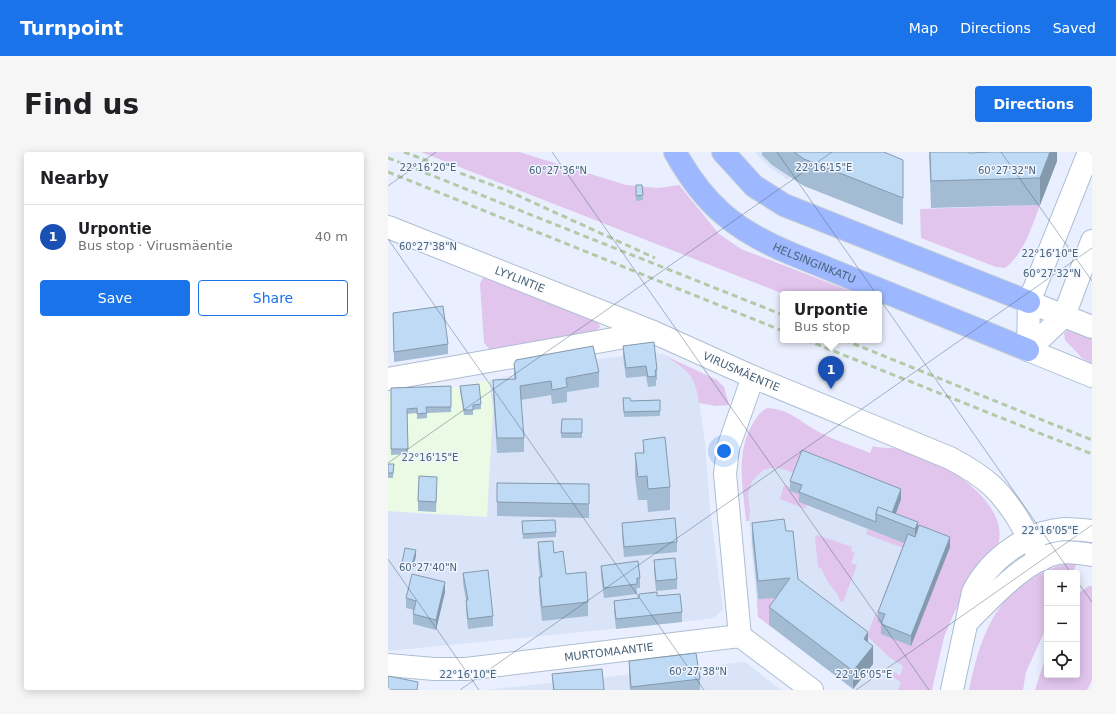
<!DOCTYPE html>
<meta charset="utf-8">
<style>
:root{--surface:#fff;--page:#f6f6f6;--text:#202124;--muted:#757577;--line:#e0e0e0;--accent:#1a73e8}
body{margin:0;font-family:"DejaVu Sans",sans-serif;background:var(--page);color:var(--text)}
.controls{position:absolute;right:12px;bottom:12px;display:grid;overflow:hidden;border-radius:4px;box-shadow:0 2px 10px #0003}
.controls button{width:36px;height:36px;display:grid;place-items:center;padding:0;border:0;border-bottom:1px solid var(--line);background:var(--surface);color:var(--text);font:20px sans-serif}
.you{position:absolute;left:336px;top:299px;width:14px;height:14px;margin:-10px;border:3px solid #fff;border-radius:50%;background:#1a73e8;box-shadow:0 0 0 6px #1a73e833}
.badge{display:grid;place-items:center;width:26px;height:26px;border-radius:50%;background:var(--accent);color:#fff;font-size:13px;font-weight:700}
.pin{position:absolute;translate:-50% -33px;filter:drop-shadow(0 1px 2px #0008)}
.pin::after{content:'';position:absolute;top:21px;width:14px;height:12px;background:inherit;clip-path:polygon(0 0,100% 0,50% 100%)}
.popup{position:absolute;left:392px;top:139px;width:102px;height:52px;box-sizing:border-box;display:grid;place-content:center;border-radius:4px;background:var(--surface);filter:drop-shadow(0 1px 3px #0005);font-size:13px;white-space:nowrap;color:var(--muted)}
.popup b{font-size:15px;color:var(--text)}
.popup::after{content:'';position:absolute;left:50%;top:100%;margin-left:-8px;border:8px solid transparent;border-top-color:var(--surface)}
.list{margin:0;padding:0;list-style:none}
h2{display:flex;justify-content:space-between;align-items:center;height:52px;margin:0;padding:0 16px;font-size:17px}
h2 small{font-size:13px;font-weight:400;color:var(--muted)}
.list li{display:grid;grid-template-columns:26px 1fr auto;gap:12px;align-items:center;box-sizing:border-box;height:64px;padding:0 16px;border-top:1px solid var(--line)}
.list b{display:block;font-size:15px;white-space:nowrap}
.list p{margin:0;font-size:13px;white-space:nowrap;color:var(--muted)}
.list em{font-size:13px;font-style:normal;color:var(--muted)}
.actions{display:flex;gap:8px;padding:12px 16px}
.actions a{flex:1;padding:9px 0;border:1px solid var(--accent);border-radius:4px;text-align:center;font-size:14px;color:var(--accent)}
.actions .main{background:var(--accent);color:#fff}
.icon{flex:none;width:22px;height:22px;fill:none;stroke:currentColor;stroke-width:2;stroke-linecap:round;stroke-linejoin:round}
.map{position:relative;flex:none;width:704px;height:538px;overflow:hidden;border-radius:4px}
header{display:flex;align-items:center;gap:24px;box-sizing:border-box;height:56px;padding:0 20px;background:var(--accent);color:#fff}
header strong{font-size:19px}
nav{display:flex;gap:22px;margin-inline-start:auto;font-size:14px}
.intro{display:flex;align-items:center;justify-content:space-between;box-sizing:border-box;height:96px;padding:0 24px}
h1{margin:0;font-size:28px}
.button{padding:10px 18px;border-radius:4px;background:var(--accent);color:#fff;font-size:14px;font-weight:700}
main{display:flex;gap:24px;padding:0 24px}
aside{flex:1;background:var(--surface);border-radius:4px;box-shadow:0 2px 10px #0003}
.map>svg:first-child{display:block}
.residential{fill:#d9e4f8}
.education{fill:#eafae5}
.green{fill:#e1c5ed}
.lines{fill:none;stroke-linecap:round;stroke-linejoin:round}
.minor-casing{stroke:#adbed1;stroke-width:24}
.secondary-casing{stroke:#aabed4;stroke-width:24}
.primary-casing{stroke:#c5cdd4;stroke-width:24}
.minor{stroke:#fff;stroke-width:22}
.secondary{stroke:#fff;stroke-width:22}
.primary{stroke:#9eb8ff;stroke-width:22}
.rail{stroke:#b2caa5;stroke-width:3;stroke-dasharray:6 4;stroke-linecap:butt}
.wall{fill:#a3bbd3}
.shaded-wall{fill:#8599ac}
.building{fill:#bedaf5;stroke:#8599ac}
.ticks{fill:none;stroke:#4a647a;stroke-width:1;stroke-opacity:0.45}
.labels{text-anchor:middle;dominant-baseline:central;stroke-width:3;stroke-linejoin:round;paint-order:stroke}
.street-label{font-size:11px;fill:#4a647a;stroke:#f0f5ff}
.ticks-label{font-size:10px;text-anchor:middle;fill:#4a647a;stroke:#f0f5ff;stroke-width:3;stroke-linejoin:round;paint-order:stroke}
</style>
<header>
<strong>Turnpoint</strong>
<nav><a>Map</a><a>Directions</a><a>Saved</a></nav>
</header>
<div class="intro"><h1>Find us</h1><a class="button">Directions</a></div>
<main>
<aside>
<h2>Nearby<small></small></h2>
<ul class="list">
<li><span class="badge" style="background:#1a4fb4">1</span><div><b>Urpontie</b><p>Bus stop · Virusmäentie</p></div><em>40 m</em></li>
</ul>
<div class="actions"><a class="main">Save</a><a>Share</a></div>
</aside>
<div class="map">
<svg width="704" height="538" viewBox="0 0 704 538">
<rect width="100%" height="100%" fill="#e9effe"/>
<g class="residential">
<path d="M367,0h52l-19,28 -19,-13z"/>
<path d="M266,200l10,3 22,14 11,18 8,55 5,67 13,100 -9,9 -32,4 -294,29v-140l58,4 47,-104 -4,-31 104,-20z"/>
<path d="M389,282l201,105 -59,151h-65l-96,-73 -14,-150z"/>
<path d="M357,510l36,28h-297z"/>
</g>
<path class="education" d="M101,228l4,31 -6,106 -99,-6v-117l64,-6z"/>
<g class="green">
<path d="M33,0h98l107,33 32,3 21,-3 40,49 22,15 117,45h-74z"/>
<path d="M652,53c-9,23 -15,47 -35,63l-9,-1 -75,-29 -1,-29z"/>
<path d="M96,123l65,28 23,6 26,12 2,6 -5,5 -104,19 -7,-8 -4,-59z"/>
<path d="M680,178l24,9v24l-10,-5 -17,-18 -1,-7z"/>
<path d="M276,203l53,25 7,7 5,18 -13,1 -17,-3c-4,-29 -12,-33 -35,-48z"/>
<path d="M380,256c24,2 33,15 53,25 15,8 33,13 49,20l3,-7c10,3 21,1 31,3 35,11 107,51 94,96l-43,66 -11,26 -12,53h-34l3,-7 -9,-7 3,-4 5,4 3,-10 -14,-9 -22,-21 10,-26 4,2 69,-65 -60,-18 11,-30 -104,-25 -18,-6h-8l-8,2 -11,11 -4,14 2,16 -1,10h-3c-3,-34 -11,-67 7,-98 4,-6 8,-13 15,-15z"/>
<path d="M396,333c11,4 17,9 23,20l-2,4 -25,-10z"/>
<path d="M480,377l40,15 -2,5 -40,-15z"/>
<path d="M429,383l35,12 -1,4 4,2 -4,10 6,2 -14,37 -3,-1 -2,-6 -10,-13 -7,-14 -3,-1 -3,-29z"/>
<path d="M689,409l-4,12h-26v53l-21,46 -3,18h-54c14,-68 35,-113 108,-129z"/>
<path d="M701,434h3v94l-5,10h-52l12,-37v22h30v-81z"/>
<path d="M402,444l-21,29 -11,-8 -1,-18z"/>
</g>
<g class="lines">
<defs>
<g id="minor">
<path id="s1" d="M0,75l265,105 100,45 197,81c15,8 29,16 41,27 22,20 36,50 50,75"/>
<path d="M0,227l265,-47"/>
<path d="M352,484l-15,-162 3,-26 25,-71"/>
<path id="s2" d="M0,513l46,4h32l274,-33 72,54"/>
</g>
<g id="secondary">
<path d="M641,150l63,25"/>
<path d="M640,198l1,-48 60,-150"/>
<path d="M640,198l36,-34 28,-75"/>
<path d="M640,198l64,26"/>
<path d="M579,470c24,-23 57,-62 91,-69 11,-2 23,0 34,2"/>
<path d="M564,538l21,-98c17,-33 53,-60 91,-63 9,0 19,1 28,2"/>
</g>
<g id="primary">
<path id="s3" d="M287,0c29,53 61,79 117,102l236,96"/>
<path d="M335,0l31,34 30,19 245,97"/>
</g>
</defs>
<use href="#minor" class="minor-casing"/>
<use href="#secondary" class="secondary-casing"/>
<use href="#primary" class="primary-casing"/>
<use href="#minor" class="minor"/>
<use href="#secondary" class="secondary"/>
<use href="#primary" class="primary"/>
<g class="rail">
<path d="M16,0l104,39 147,67"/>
<path d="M0,6l395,157"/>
<path d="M0,20l395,159"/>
<path d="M418,188l286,114"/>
<path d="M456,188l248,100"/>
</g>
</g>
<g class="wall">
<path d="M374,0h122l19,8v65l-99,-39 -32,-21 -10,-10z"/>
<path d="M541,0h40v1l88,-1v9l-17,44 -109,3z"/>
<path d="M248,33h6l1,15 -7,1z"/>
<path d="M5,161l55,31v10l-54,8z"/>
<path d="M235,194l34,24v10h-1v6l-8,1 -2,-11 -20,2 -3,-22z"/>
<path d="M126,212l85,8v15l-32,5v10l-15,2 -1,-9 -30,5 3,38v14l-27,1 -4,-59v-14l21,-1z"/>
<path d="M63,234v26l-24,1v5l-10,1v-6l-10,1 1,40 -17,1v-67z"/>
<path d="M72,234l21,18v5l-8,1v5h-9l-4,-24z"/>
<path d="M235,246l8,3 29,-1v16l-36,1z"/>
<path d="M174,267h20v19h-21z"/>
<path d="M255,288l27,47v23l-22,2 -1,-12h-9l-3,-23v-24h8z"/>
<path d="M0,312h6l-1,14h-5z"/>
<path d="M402,329l111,18 -5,15 22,16 32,17 -39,99 -30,-12v-11l-3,-1v-10l26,-69 -105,-41v-8l-9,-3z"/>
<path d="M109,331l92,1v34l-92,-2z"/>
<path d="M49,335l-1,25 -18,-1v-10z"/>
<path d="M134,369l34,11v5l-33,2z"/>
<path d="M234,371l55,19v10l-53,5 -2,-24z"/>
<path d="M364,371l34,8 12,48 70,63 5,22 -20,25 -84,-64v-18l7,-9 -18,1 -6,-59z"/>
<path d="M150,390l28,32 22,28v14l-46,5 -3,-29v-15h1l-2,-20z"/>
<path d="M28,404l-4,14 -10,-2v-5z"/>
<path d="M266,408l23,19v10l-21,2 -2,-21z"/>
<path d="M213,414l39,12v10h-3v6l-33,4 -3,-22z"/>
<path d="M75,421l30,43v10l-25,3 -2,-19v-10l-3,-17z"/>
<path d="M57,440l-9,38 -23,-6v-10l1,-4 -8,-2v-10z"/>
<path d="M251,442l18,2 25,16v10l-66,7 -2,-18v-10l25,-3z"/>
<path d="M241,509l71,18v11h-70l-1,-15z"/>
<path d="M164,522l52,16h-51z"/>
</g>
<g class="shaded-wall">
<path d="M662,0h7v9l-17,44v-27z"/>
<path d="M513,337v10l-8,22 -3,-2z"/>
<path d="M530,370v18l-3,7v-18z"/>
<path d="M562,385v10l-39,99v-10z"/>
<path d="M28,398v6l-4,14v-5z"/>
<path d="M57,430v10l-9,38v-10z"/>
<path d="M480,480v18l-4,-11z"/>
<path d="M485,494v18l-20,25v-18z"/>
</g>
<g class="building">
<path d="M406,0h90l19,8v38l-99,-39z"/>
<path d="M542,0h39v1l24,-1h57l-10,26 -109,3z"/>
<path d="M248,33h6l1,10 -7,1z"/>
<path d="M55,154l5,38 -54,8 -1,-39z"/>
<path d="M266,190l3,28h-2l1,6 -8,1 -2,-11 -20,2 -3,-22z"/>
<path d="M205,194l6,26 -33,6 1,9 -15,3 -1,-9 -31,5 4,52h-27l-4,-58 23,-1 -2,-15 2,-4z"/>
<path d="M91,232l2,20 -8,1v5h-9l-4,-24z"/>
<path d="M63,234v21h-25l1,6 -10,1v-6l-10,1 1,40h-17v-61z"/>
<path d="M235,246h7l1,3 29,-1v11l-36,1z"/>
<path d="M174,267h20v14h-21z"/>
<path d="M277,285l5,50 -22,2 -1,-13 -9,1 -3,-24h9l-1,-13z"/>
<path d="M414,298l99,39 -9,24 -14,-6 -2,7v8l-77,-30 3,-7 -12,-4z"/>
<path d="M0,312h6l-1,9h-5z"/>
<path d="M31,324l18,1 -1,25 -18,-1z"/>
<path d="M109,331l92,1v20l-92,-2z"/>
<path d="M490,355l40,15 -3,7 -39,-15z"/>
<path d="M287,366l2,24 -53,5 -2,-24z"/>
<path d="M396,367l2,12h7l5,48 70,53 -4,7 9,7 -20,25 -84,-64 21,-29 -32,3 -6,-58z"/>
<path d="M167,368l1,12 -33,2 -1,-13z"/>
<path d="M531,373l31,12 -39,99 -30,-12 4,-10 -7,-2 30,-78 7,3z"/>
<path d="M165,389l1,12 9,-2 3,23 20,-2 2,30 -46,5 -3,-30h3l-4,-35z"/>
<path d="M17,396l11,2 -4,15 -10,-2z"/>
<path d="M287,406l2,21 -21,2 -2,-21z"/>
<path d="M250,409l2,17h-3v6l-33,4 -3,-22z"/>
<path d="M100,418l5,46 -25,3 -2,-19h2l-5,-27z"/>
<path d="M24,422l33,8 -9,38 -23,-6 3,-13 -10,-3z"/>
<path d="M269,440v4l23,-2 2,18 -66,7 -2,-18 25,-3v-4z"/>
<path d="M308,501l4,26 -69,8 -2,-26z"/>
<path d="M214,517l2,21h-50l-2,-16z"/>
<path d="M0,524l30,6 -1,8h-29z"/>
</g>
<path class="ticks" d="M164,0l377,538M389,0l294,421M613,0l91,129M0,34l48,-34M0,87l316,451M0,311l444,-311M0,407l91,131M689,429l15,21M72,538l632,-442M468,538l236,-165"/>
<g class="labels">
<g class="street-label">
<text stroke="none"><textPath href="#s3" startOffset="183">HELSINGINKATU</textPath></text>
<text stroke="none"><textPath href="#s1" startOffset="142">LYYLINTIE</textPath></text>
<text stroke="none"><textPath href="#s1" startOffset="382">VIRUSMÄENTIE</textPath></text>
<text stroke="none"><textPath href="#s2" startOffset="222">MURTOMAANTIE</textPath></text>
</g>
</g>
<g class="ticks-label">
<text x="40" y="19">22°16'20"E</text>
<text x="436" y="19">22°16'15"E</text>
<text x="170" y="22">60°27'36"N</text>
<text x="619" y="22">60°27'32"N</text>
<text x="40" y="98">60°27'38"N</text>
<text x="662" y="105">22°16'10"E</text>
<text x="664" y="125">60°27'32"N</text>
<text x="42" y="309">22°16'15"E</text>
<text x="662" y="382">22°16'05"E</text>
<text x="40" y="419">60°27'40"N</text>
<text x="310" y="523">60°27'38"N</text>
<text x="80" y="526">22°16'10"E</text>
<text x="476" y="526">22°16'05"E</text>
</g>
</svg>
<div class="controls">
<button>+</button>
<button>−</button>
<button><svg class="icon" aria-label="locate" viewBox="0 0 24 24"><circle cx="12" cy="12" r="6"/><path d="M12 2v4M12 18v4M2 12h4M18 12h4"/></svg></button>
</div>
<div class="you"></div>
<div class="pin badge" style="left:443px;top:237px;background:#1a4fb4">1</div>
<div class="popup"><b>Urpontie</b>Bus stop</div>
</div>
</main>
